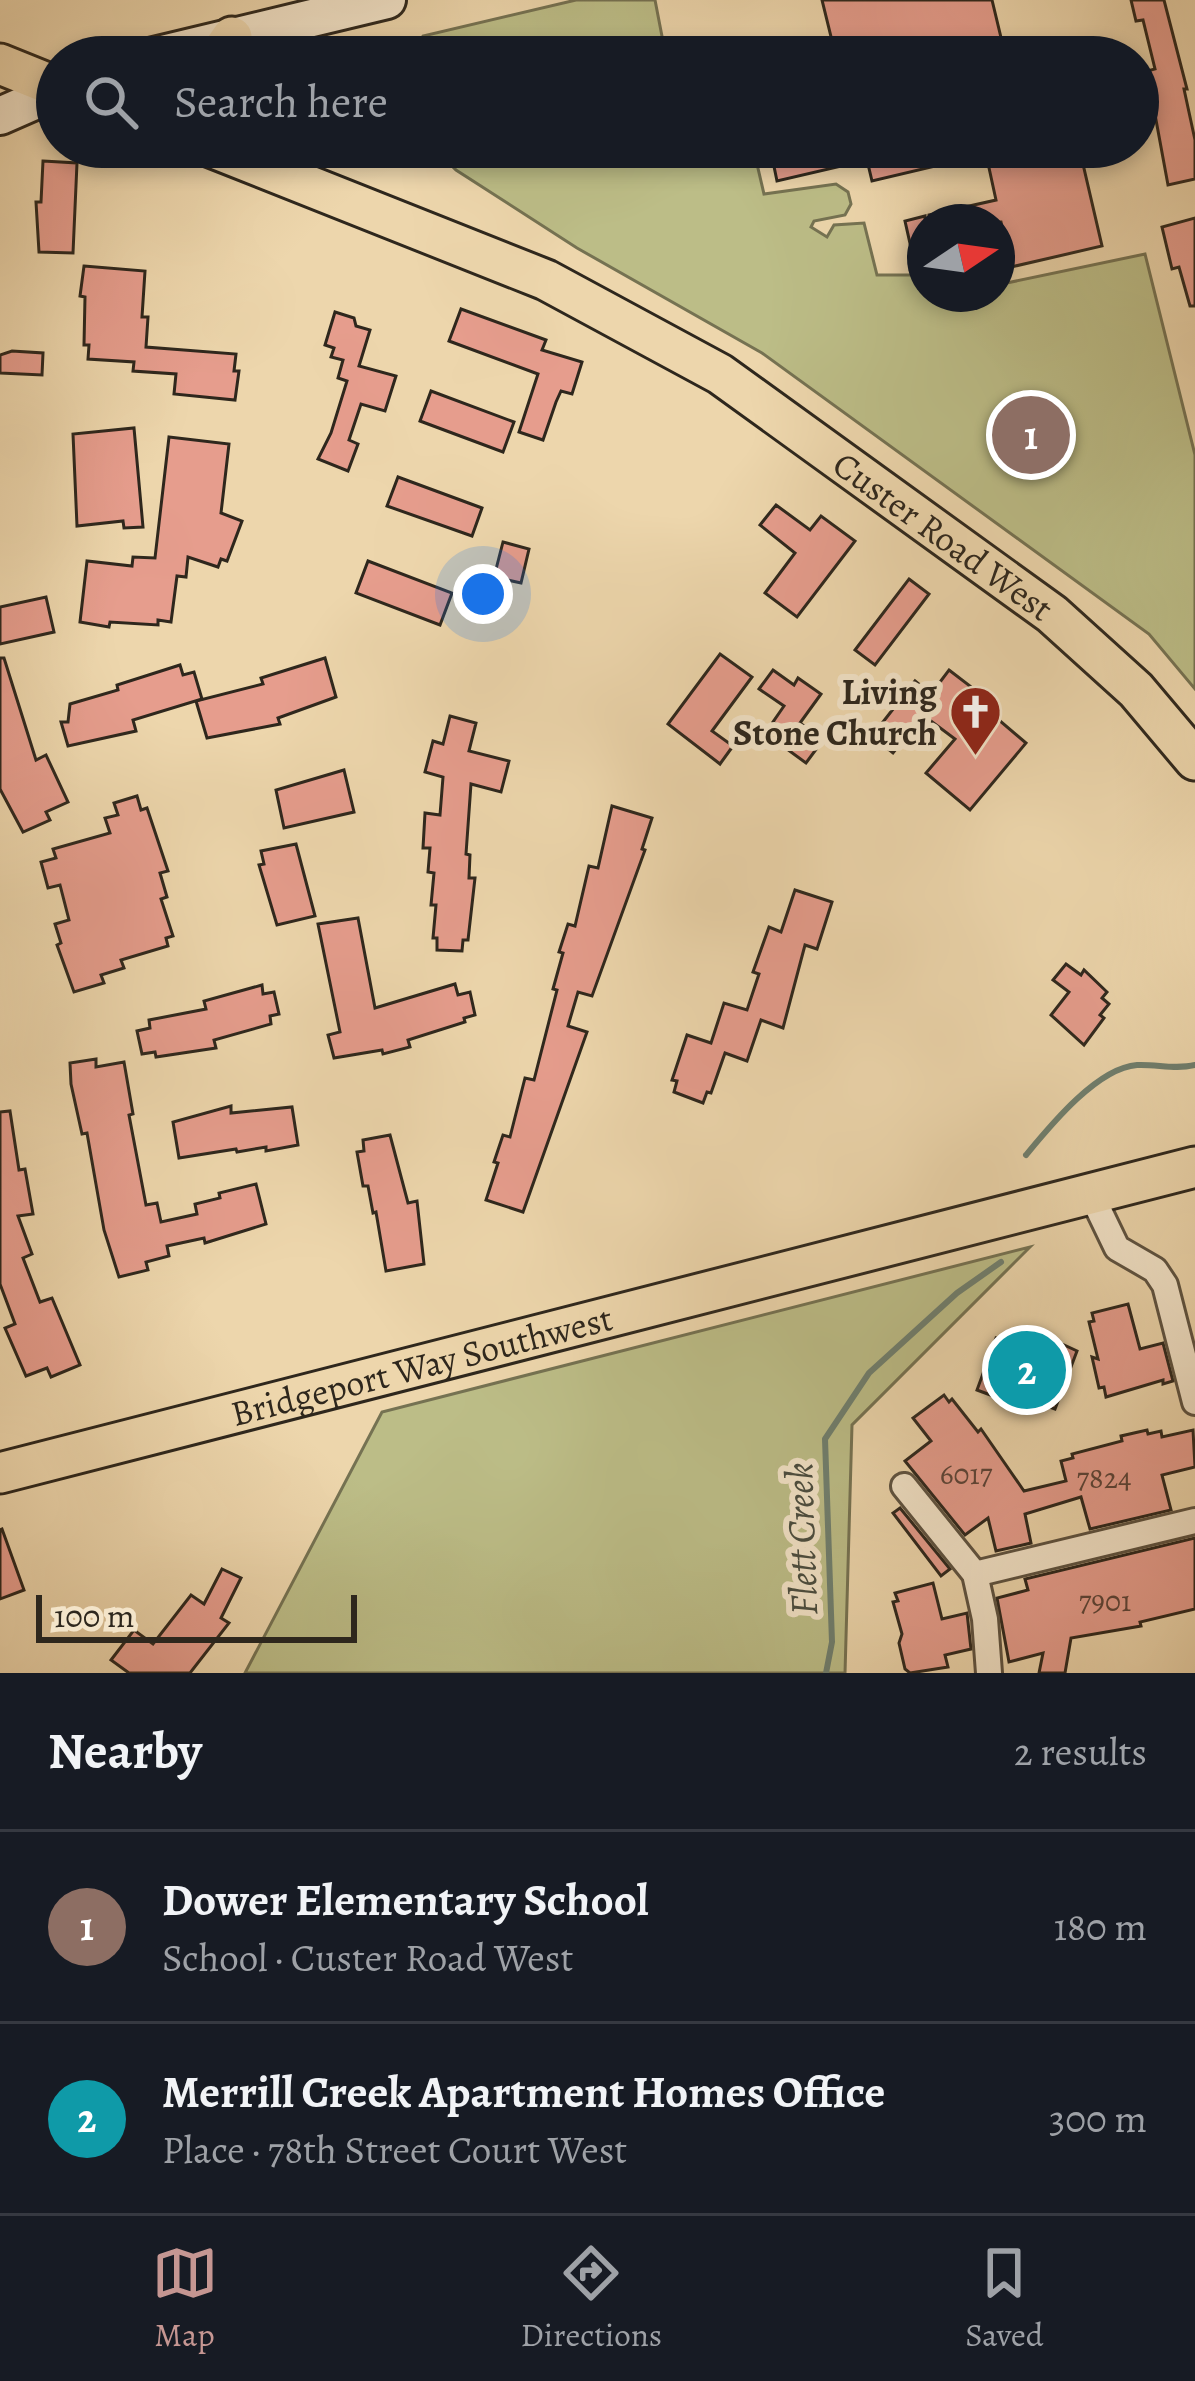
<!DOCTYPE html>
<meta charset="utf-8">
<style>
:root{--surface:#171b24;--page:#242831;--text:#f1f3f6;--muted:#9ea1a6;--line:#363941;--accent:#c59692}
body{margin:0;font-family:Alegreya,serif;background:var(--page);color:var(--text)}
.compass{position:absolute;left:907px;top:204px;width:108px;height:108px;border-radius:50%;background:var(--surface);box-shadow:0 6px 18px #0003;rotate:77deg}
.scale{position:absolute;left:36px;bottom:30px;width:321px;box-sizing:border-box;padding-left:12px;border:6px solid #2e271d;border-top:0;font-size:33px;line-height:42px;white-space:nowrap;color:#2e271d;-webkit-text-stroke:9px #f3e4c9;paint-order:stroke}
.you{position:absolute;left:483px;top:594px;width:42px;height:42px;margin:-30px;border:9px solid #fff;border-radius:50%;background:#1a73e8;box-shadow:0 0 0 18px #1a73e833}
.badge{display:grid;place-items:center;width:78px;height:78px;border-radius:50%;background:var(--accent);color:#fff;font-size:39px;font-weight:700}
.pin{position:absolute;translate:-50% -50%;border:6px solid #fff;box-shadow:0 3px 12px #0006}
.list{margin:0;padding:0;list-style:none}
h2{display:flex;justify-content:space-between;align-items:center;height:156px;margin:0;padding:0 48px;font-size:51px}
h2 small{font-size:39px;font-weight:400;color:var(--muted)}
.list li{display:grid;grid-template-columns:78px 1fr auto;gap:36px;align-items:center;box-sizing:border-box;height:192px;padding:0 48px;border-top:3px solid var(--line)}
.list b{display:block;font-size:45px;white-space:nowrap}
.list p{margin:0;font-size:39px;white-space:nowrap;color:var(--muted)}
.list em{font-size:39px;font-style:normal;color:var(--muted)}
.icon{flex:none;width:66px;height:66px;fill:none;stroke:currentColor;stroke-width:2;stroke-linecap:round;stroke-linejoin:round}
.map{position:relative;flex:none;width:1195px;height:1673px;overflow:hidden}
.search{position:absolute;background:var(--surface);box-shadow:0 6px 18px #0003;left:36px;right:36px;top:36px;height:132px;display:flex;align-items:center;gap:30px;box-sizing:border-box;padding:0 42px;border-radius:66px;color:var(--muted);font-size:45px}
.sheet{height:540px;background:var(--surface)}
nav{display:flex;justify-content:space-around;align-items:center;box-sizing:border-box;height:168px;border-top:3px solid var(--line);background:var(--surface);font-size:33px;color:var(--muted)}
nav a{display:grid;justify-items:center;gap:6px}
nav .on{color:var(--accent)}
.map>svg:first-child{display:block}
.green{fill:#bcbd87;stroke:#757252;stroke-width:3}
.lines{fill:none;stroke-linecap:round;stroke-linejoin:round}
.stream{stroke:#6f7f6f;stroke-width:6}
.building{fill:#e69d8d;stroke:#2e271d;stroke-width:3}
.street-casing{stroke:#5e5341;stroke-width:30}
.secondary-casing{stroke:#2e271d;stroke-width:42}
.primary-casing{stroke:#2e271d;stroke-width:45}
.street{stroke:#f3e4c9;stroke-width:24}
.secondary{stroke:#f3e4c9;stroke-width:36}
.primary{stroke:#edd6ac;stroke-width:39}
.labels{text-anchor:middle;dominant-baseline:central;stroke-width:12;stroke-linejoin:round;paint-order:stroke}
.number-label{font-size:30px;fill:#5c4439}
.street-label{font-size:36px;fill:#2e271d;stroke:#f3e4c9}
.poi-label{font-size:36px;font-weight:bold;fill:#2e271d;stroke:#f3e4c9;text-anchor:end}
.water-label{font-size:39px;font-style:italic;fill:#494c3f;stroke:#f3e4c9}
</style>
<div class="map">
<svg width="1195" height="1673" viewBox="0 0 1195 1673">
<rect width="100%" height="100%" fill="#edd6ac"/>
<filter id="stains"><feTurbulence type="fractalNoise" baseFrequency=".00167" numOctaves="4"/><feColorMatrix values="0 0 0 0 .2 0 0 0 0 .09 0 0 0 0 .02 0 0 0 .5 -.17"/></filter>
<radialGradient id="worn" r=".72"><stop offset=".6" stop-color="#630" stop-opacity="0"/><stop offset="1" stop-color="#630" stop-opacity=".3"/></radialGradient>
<g class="green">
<path d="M576,0h79l11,57h-253l10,-21z"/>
<path d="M433,147h320l11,47 72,-10 12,8 3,12 -6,11 -31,6 -3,6 16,10 7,-12 30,-2 13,52h48v19h72v-9l148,-31 50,201v234l-46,-55 -387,-281 -185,-105 -121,-78z"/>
<path d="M1030,1247l-178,178 -7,248h-600l137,-261z"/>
</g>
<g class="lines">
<g class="stream">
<path d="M1026,1155c24,-29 71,-87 111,-90 20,-1 38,5 58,0"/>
<path d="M826,1673l6,-31 -7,-203 44,-66 88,-80 44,-31"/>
</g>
</g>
<g class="building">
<path d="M822,0h170l12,50 47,-11 4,18h-148v-6l-25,6h-46z"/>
<path d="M1131,0h33l23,89h-3l11,51v39l-27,6 -21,-114 8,-2 -12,-49 -7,1z"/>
<path d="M770,147h309l23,99 -91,21 -10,-45h-72v-7l67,-15 -10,-46 -114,27 -5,-21 -90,21z"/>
<path d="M43,161l34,2 -4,90 -34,-1 -3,-50h5z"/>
<path d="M925,216v62l-7,1 -13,-58z"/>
<path d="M1195,218v88h-5l-11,-39 -7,2 -10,-42z"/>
<path d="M84,266l61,5 -3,46h6l-2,30 90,7 -2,17h5l-4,29 -61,-6 2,-20 -43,-3 1,-9 -46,-3 1,-14h-5l1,-48 -5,-1z"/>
<path d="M461,309l85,31 -4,10 40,12 -10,32 -11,-3 -5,11 -13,38 -24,-8 19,-58 -89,-33z"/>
<path d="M335,312l19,6 2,8 14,4 -11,36 37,10 -11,35 -24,-7 -12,36 9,4 -10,27 -30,-12 13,-26 16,-52 -9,-3 5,-18 -12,-3 3,-9 -9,-3z"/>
<path d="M12,351l31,2 -1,22 -42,-2v-18z"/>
<path d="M431,391l83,31 -11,30 -83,-31z"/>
<path d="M134,428l9,99 -19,1 -1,-7 -46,5 -4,-92z"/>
<path d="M169,437l60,7 -8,69 21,8 -15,40 -6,-2 -3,8 -30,-10 -2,20 -9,-1 -6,46 -13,-2v5l-48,-3 -1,5 -29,-5 7,-61 45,5 1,-9 22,1z"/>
<path d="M398,477l84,31 -10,28 -85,-30z"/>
<path d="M776,505l34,25 11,-14 34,25 -58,76 -32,-24 30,-40 -35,-28z"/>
<path d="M503,542l26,7 -8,34 -27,-6z"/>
<path d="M368,561l84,32 -12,32 -84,-32z"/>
<path d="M909,579l20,15 -54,71 -20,-15z"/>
<path d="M46,597l8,35 -54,12v-37z"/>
<path d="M720,654l32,23 -40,54 21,15 -13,18 -52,-40z"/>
<path d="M0,658h4l32,102 10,-5 22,47 -22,10 4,8 -27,12 -23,-43z"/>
<path d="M325,658l11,39 -58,21 2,6 -73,14 -11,-37 67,-17 -2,-6z"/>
<path d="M180,665l3,10 11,-3 8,27 -69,21 3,11 -68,15 -7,-24h7l2,-18 48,-14 -1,-5z"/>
<path d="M773,670l21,15 4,-7 23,16 -21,29 23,17 -17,23 -26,-19 8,-11 -15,-11 11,-16 -25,-17z"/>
<path d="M949,670l21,16 -4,6 60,51 -56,67 -44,-37 29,-34 -32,-24 -30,38 -21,-17 43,-55 16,13z"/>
<path d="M450,716l26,7 -7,28 40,10 -8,31 -30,-8 -5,70 4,1 -1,23h6l-7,62h-5l-1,11 -25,-1v-12h-4l3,-33h-5l3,-32 -6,-1 2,-24h-7l2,-35 15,2 3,-38 -18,-5 8,-31 10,3z"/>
<path d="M344,770l10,42 -70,16 -8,-38z"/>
<path d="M137,796l4,14 6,-2 21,63 -8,2 7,24 -6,2 12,37 -7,2 2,8 -47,14 3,8 -23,7 3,8 -30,9 -17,-47 4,-2 -6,-19 14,-4 -9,-35 -12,3 -7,-26 15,-4 -3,-9 57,-16 -5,-15 13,-3 -4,-12z"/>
<path d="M612,806l40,12 -10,31 3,1 -53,146 -14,-4 -10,34 19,6 -64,180 -37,-12 12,-37 -4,-1 9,-27 7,2 15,-59 9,2 23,-90 -4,-1 10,-36 -4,-1 9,-28 7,2 14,-60 9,2z"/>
<path d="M296,844l19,72 -38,9 -18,-60 5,-1 -3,-13z"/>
<path d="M795,890l37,12 -15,47 -12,-4 -22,83 -22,-8 -14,41 -22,-8 -14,40 -4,-1 -4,11 -29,-11 3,-11 -5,-1 15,-45 24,8 13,-40 23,7 12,-36 -6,-2 16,-45 12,5z"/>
<path d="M358,918l17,90 80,-24 3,11 12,-3 5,23 -11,3 1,4 -57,18 2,7 -27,7 -1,-4 -48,8 -6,-23 12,-3 -22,-108z"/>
<path d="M1066,964l15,11 3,-5 23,22 -5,6 7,6 -9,11 4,3 -20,27 -33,-30 18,-23 -16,-12z"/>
<path d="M262,985l1,9 11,-2 5,22 -9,2 1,8 -57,16 2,8 -60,9 -1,-5 -13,2 -5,-23 13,-3 -1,-8 57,-11 -2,-8z"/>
<path d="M96,1059v8l28,-5 9,52 -4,1 17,90 11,-2 4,19 36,-8 -2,-10 25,-6 -1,-5 37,-9 10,40 -61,19 -1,-5 -37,8 2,10 -23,6 2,8 -29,7 -15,-47 -17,-97 -5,1 -11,-50 -1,-21z"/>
<path d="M231,1106v7l61,-6 6,38 -32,6v-4l-29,5 -1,-3 -57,9 -6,-36z"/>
<path d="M10,1111l9,59 6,-1 8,45 -15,2 14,38 -9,4 17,44 12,-4 28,67 -29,12 -4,-9 -21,8 -21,-48 10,-4 -15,-40v-172z"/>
<path d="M390,1135l18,68 9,-2 7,63 -38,7 -10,-59 -3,1 -5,-27h-5l-6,-34 7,-1 -1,-11z"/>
<path d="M1128,1304l12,45 23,-6 10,38 -10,3v-4l-57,17 -2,-10 -5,1 -7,-31 6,2 -9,-37 5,-1 -2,-8z"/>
<path d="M1034,1331l43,20 -22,58 -40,-15 -3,9 -35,-13 19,-52 16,6 4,-10 15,6z"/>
<path d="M944,1395l5,7 3,-3 26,33 3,-3 43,62 42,-10 -5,-20 12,-3 -1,-4 50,-13 -1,-5 26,-6 1,4 13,-3 1,6 31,-7 2,37 -33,8 9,35 -81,19 -9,-32 -56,17 6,29 -35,8 -8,-33 -23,17 -60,-74 26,-20 -18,-23z"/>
<path d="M900,1508l50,61 -9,7 -48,-63z"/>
<path d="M2,1529l22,61 -24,9v-69z"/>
<path d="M1195,1538v71l-55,13 1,4 -70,12 -6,35h-26l4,-20 -34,9 -12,-64 31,-8 -3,-11z"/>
<path d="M222,1569l19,9 -20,40 8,5 -39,50h-61l-18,-13 23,-30 19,14 38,-49 13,9z"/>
<path d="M933,1583l9,36 25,-6 4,36 -26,6 3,12 -38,6 -5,-4 -6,-26 3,-9 -9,-32 5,-1 -3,-8z"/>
</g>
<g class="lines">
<defs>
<g id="street">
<path d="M1092,1196l25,52 38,22 10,15 30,117"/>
<path d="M904,1486l71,88 10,45 4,54"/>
<path d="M975,1574l220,-53"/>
</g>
<g id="secondary">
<path d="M150,57l237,-57"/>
<path d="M0,116l57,-25"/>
</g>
<g id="primary">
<path d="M218,57l14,-20"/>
<path d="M0,64l57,23"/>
<path id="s1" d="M211,147l335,133 174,94 332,240 84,76 59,70"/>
<path id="s2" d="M0,1473l1195,-306"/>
</g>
</defs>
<use href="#street" class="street-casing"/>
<use href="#secondary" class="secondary-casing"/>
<use href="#primary" class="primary-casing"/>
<use href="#street" class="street"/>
<use href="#secondary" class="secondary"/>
<use href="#primary" class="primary"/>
</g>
<defs>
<symbol id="church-pin" viewBox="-11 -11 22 30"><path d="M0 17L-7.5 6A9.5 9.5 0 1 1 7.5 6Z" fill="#8f2418" stroke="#f3e4c9"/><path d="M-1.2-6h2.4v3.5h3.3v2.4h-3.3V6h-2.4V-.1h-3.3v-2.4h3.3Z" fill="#fff"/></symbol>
</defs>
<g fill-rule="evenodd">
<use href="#church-pin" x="946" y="682" width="59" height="81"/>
</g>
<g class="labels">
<g class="number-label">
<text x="966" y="1474">6017</text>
<text x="1104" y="1478">7824</text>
<text x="1105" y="1601">7901</text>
</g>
<g class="street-label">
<text stroke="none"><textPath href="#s1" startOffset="834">Custer Road West</textPath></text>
<text stroke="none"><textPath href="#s2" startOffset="435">Bridgeport Way Southwest</textPath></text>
</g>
<g class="poi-label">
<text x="937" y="691">Living<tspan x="937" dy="41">Stone Church</tspan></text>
</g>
<g class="water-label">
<text transform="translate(801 1539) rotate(-92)">Flett Creek</text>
</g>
</g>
<rect width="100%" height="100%" filter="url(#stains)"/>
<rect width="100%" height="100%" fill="url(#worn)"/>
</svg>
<svg class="compass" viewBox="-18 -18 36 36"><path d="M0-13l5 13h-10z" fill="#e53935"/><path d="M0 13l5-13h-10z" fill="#9ea1a6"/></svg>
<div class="scale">100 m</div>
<div class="you"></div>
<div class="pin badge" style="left:1031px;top:435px;background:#8d6e63">1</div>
<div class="pin badge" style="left:1027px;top:1370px;background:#0f9aa8">2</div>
<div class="search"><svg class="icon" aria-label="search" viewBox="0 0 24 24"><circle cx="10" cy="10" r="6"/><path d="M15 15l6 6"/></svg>Search here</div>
</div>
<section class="sheet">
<h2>Nearby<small>2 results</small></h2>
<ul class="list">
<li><span class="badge" style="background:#8d6e63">1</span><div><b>Dower Elementary School</b><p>School · Custer Road West</p></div><em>180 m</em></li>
<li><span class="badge" style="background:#0f9aa8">2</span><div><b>Merrill Creek Apartment Homes Office</b><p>Place · 78th Street Court West</p></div><em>300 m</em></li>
</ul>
</section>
<nav>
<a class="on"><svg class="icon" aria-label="map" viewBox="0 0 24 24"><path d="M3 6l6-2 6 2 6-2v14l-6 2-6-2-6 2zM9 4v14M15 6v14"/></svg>Map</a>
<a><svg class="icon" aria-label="directions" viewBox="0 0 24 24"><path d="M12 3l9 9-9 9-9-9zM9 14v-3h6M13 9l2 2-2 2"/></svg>Directions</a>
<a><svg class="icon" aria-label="saved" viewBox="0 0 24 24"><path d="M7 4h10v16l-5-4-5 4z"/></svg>Saved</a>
</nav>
